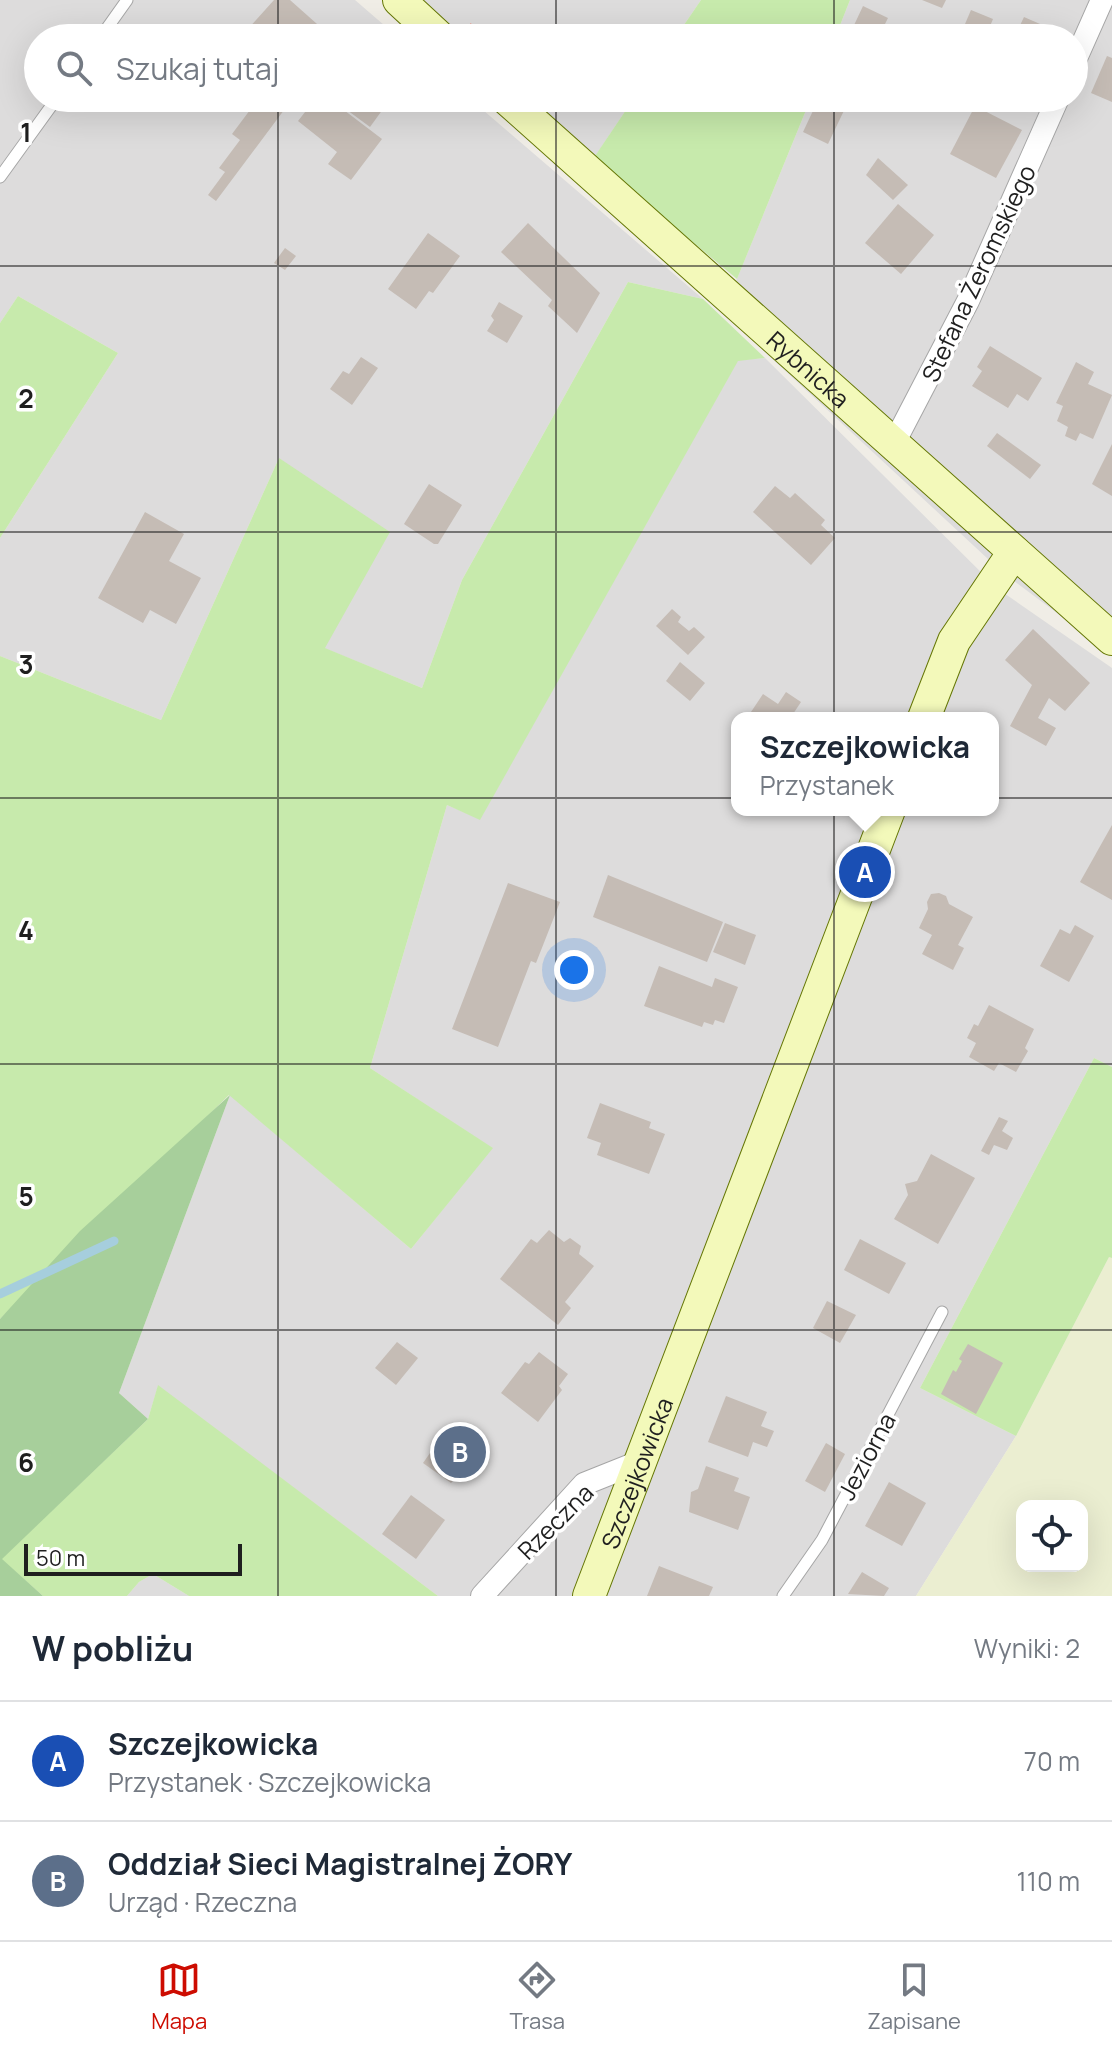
<!DOCTYPE html>
<html lang="pl">
<meta charset="utf-8">
<style>
:root{--surface:#fff;--page:#f6f6f7;--text:#1f2937;--muted:#747a83;--line:#e0e1e3;--accent:#cd0c01}
body{margin:0;font-family:Manrope,sans-serif;background:var(--page);color:var(--text)}
.controls{position:absolute;right:24px;bottom:24px;display:grid;overflow:hidden;border-radius:16px;box-shadow:0 8px 32px #0002}
.controls button{width:72px;height:72px;display:grid;place-items:center;padding:0;border:0;border-bottom:2px solid var(--line);background:var(--surface);color:var(--text);font:40px sans-serif}
.scale{position:absolute;left:24px;bottom:20px;width:218px;box-sizing:border-box;padding-left:8px;border:4px solid #1f1f1f;border-top:0;font-size:22px;line-height:28px;white-space:nowrap;color:#1f1f1f;-webkit-text-stroke:6px #fff;paint-order:stroke}
.you{position:absolute;left:574px;top:970px;width:28px;height:28px;margin:-20px;border:6px solid #fff;border-radius:50%;background:#1a73e8;box-shadow:0 0 0 12px #1a73e833}
.badge{display:grid;place-items:center;width:52px;height:52px;border-radius:50%;background:var(--accent);color:#fff;font-size:26px;font-weight:700}
.pin{position:absolute;translate:-50% -50%;border:4px solid #fff;box-shadow:0 2px 8px #0006}
.popup{position:absolute;left:731px;top:712px;width:268px;height:104px;box-sizing:border-box;display:grid;place-content:center;border-radius:16px;background:var(--surface);filter:drop-shadow(0 2px 6px #0005);font-size:26px;white-space:nowrap;color:var(--muted)}
.popup b{font-size:30px;color:var(--text)}
.popup::after{content:'';position:absolute;left:50%;top:100%;margin-left:-16px;border:16px solid transparent;border-top-color:var(--surface)}
.list{margin:0;padding:0;list-style:none}
h2{display:flex;justify-content:space-between;align-items:center;height:104px;margin:0;padding:0 32px;font-size:34px}
h2 small{font-size:26px;font-weight:400;color:var(--muted)}
.list li{display:grid;grid-template-columns:52px 1fr auto;gap:24px;align-items:center;box-sizing:border-box;height:120px;padding:0 32px;border-top:2px solid var(--line)}
.list b{display:block;font-size:30px;white-space:nowrap}
.list p{margin:0;font-size:26px;white-space:nowrap;color:var(--muted)}
.list em{font-size:26px;font-style:normal;color:var(--muted)}
.icon{flex:none;width:44px;height:44px;fill:none;stroke:currentColor;stroke-width:2;stroke-linecap:round;stroke-linejoin:round}
.map{position:relative;flex:none;width:1112px;height:1596px;overflow:hidden}
.search{position:absolute;background:var(--surface);box-shadow:0 8px 32px #0002;left:24px;right:24px;top:24px;height:88px;display:flex;align-items:center;gap:20px;box-sizing:border-box;padding:0 28px;border-radius:44px;color:var(--muted);font-size:30px}
.sheet{height:344px;background:var(--surface)}
nav{display:flex;justify-content:space-around;align-items:center;box-sizing:border-box;height:112px;border-top:2px solid var(--line);background:var(--surface);font-size:22px;color:var(--muted)}
nav a{display:grid;justify-items:center;gap:4px}
nav .on{color:var(--accent)}
.map>svg:first-child{display:block}
.residential{fill:#dddcdc;fill-rule:evenodd}
.farmland{fill:#ebeed1;fill-rule:evenodd}
.grass{fill:#c7eaac}
.forest{fill:#a7cf9b}
.lines{fill:none;stroke-linecap:round;stroke-linejoin:round}
.stream{stroke:#a6cedd;stroke-width:9}
.building{fill:#c5bcb5}
.lane-casing{stroke:#a6a6a6;stroke-width:13}
.street-casing{stroke:#a6a6a6;stroke-width:24}
.secondary-casing{stroke:#657705;stroke-width:34}
.path{stroke:#f9836e;stroke-width:5;stroke-dasharray:4 4;stroke-linecap:butt}
.lane{stroke:#fff;stroke-width:11}
.street{stroke:#fff;stroke-width:22}
.secondary{stroke:#f3f9ba;stroke-width:32}
.grid{fill:none;stroke:#1f1f1f;stroke-width:2;stroke-opacity:0.55}
.labels{text-anchor:middle;dominant-baseline:central;stroke-width:7;stroke-linejoin:round;paint-order:stroke}
.street-label{font-size:24px;fill:#1f1f1f;stroke:#fff}
.grid-label{font-size:26px;text-anchor:middle;font-weight:bold;fill:#1f1f1f;stroke:#fff;stroke-width:7;stroke-linejoin:round;paint-order:stroke}
</style>
<div class="map">
<svg width="1112" height="1596" viewBox="0 0 1112 1596">
<rect width="100%" height="100%" fill="#f0ede6"/>
<g class="residential">
<path d="M0,0h355l44,38h-361v60h431l234,201 -75,-17 -166,298 -40,108 -98,-40 -45,-190 -118,262 -161,-64v-118l118,-185 -100,-57 -18,27z"/>
<path d="M406,0h295l-26,38h-231z"/>
<path d="M850,0h262v654l-110,-82 -279,-259 88,-215h263v-60h-239z"/>
<path d="M504,98h130l-52,78z"/>
<path d="M765,358l233,231 114,79v399l-18,-9 -174,330 96,48 -100,160h-478l-280,-210 -10,33 -29,-26 111,-298 181,154 81,-101 -122,-80 77,-263 33,14 258,-459zM737,718h256v92h-256z"/>
<path d="M153,1574l36,22h-62l12,-14z"/>
</g>
<path class="farmland" d="M1109,1257l3,1v338h-196l100,-160zM1022,1506h60v60h-60z"/>
<g class="grass">
<path d="M701,0h149l-15,38h-160z"/>
<path d="M634,98h177l-74,181 -144,-120z"/>
<path d="M628,282l75,17 62,59 -27,3 -258,459 -33,-15 -77,263 123,80 -82,101 -182,-154 -229,224v-663l161,64 118,-262 111,74 -65,116 97,40 40,-108z"/>
<path d="M18,296l100,57 -118,185v-215z"/>
<path d="M1094,1058l18,9v191l-3,-1 -93,179 -96,-48z"/>
<path d="M158,1385l280,211h-249l-36,-22 -14,8 -12,14h-84l-42,-37 147,-140z"/>
</g>
<path class="forest" d="M230,1095l-111,298 29,26 -146,140 41,37h-43v-277l80,-88z"/>
<g class="lines">
<path class="stream" d="M0,1294l114,-53"/>
</g>
<g class="building">
<path d="M274,0h16l27,24 -8,9 4,5h-57l-9,-8z"/>
<path d="M922,0h24l-4,8z"/>
<path d="M863,6l25,12 -10,20h-30z"/>
<path d="M971,10l22,9 -8,19h-26z"/>
<path d="M1024,17l39,17 -2,4h-47z"/>
<path d="M1107,56l5,2v44l-21,-9z"/>
<path d="M259,98h34l-77,103 -8,-6 17,-23 -6,-4 21,-28 -8,-6z"/>
<path d="M316,98l13,8 3,-5 50,38 -31,41 -23,-16 9,-12 -39,-31z"/>
<path d="M356,98h35l-21,29 -23,-17z"/>
<path d="M819,98h31l-22,46 -25,-12z"/>
<path d="M975,106l47,24 -26,48 -46,-24z"/>
<path d="M878,158l30,27 -15,15 -27,-25z"/>
<path d="M898,204l36,31 -33,39 -36,-31z"/>
<path d="M528,223l72,70 -23,40 -29,-27 4,-6 -51,-48z"/>
<path d="M428,233l32,23 -27,37 -4,-2 -13,18 -28,-20z"/>
<path d="M285,248l11,8 -11,14 -11,-7z"/>
<path d="M499,302l24,14 -16,27 -20,-12 7,-11 -3,-4z"/>
<path d="M990,346l52,32 -14,23 -11,-7 -9,14 -36,-22 10,-15 -5,-4z"/>
<path d="M361,357l17,11 -26,37 -22,-16 13,-18 6,3z"/>
<path d="M1076,362l18,10 -6,12 24,11 -19,44 -13,-6 -4,8 -11,-5 3,-9 -11,-6 6,-15 -7,-3z"/>
<path d="M997,433l44,32 -11,14 -43,-33z"/>
<path d="M1112,444v52l-20,-12z"/>
<path d="M429,484l33,21 -24,39h-4l-30,-20z"/>
<path d="M775,486l15,12 5,-5 30,27 -4,5 14,13 -24,27 -58,-53z"/>
<path d="M145,512l39,22 -15,27 32,17 -25,46 -26,-14 -7,13 -45,-25z"/>
<path d="M672,609l9,8 -3,5 11,9 5,-4 11,10 -17,18 -32,-29z"/>
<path d="M1033,629l57,54 -25,28 -16,-13 -11,20 18,10 -10,18 -36,-20 22,-41 -27,-25z"/>
<path d="M680,662l25,21 -15,18 -24,-20z"/>
<path d="M786,692l15,10 -8,12 6,4h-52l16,-24 15,10z"/>
<path d="M1112,825v75l-32,-18z"/>
<path d="M608,875l115,47 -16,40 -114,-45z"/>
<path d="M508,883l52,19 -24,61 -5,-2 -33,86 -46,-18z"/>
<path d="M939,893l7,3 3,8 24,13 -15,28 6,3 -11,22 -31,-16 10,-19 -13,-7 9,-19 -1,-7 4,-8z"/>
<path d="M725,923l31,12 -11,30 -32,-13z"/>
<path d="M1075,925l19,11 -25,46 -29,-16 20,-37 10,5z"/>
<path d="M659,966l53,21 3,-9 23,9 -14,36 -9,-3 -2,5 -9,-3 -2,5 -58,-21z"/>
<path d="M989,1005l45,24 -9,19 3,3 -12,21 -17,-9 -5,8 -25,-14 7,-14 -9,-5 7,-14 4,2z"/>
<path d="M600,1103l51,19 -2,6 16,6 -16,40 -52,-19 4,-12 -14,-5z"/>
<path d="M999,1117l9,4 -6,10 11,7 -6,12 -13,-5 -5,10 -8,-4z"/>
<path d="M931,1154l44,24 -37,66 -44,-25 14,-24 -3,-11 12,-3z"/>
<path d="M549,1230l15,12 6,-4 11,8 -2,8 15,12 -29,36 6,6 -13,17 -58,-46 31,-40 6,4z"/>
<path d="M860,1239l46,24 -17,31 -45,-24z"/>
<path d="M827,1301l29,14 -16,28 -27,-15z"/>
<path d="M397,1342l21,16 -22,27 -21,-17z"/>
<path d="M968,1344l35,19 -27,51 -35,-20 12,-24 3,2 6,-11 -3,-2z"/>
<path d="M539,1352l29,22 -9,12 3,4 -24,32 -37,-29 24,-31 4,2z"/>
<path d="M726,1396l41,16 -6,14 13,5 -7,16 -14,-5 -5,15 -40,-15z"/>
<path d="M447,1429l30,24 -26,30 -28,-20z"/>
<path d="M826,1443l19,11 -20,38 -20,-11z"/>
<path d="M706,1466l33,12 -5,13 16,6 -12,33 -49,-18 2,-20 7,-3z"/>
<path d="M889,1482l37,21 -24,43 -37,-20z"/>
<path d="M411,1495l34,25 -29,39 -34,-25z"/>
<path d="M659,1566l54,21 -4,9h-62z"/>
<path d="M862,1572l27,16 -5,8 -36,-2z"/>
</g>
<g class="lines">
<defs>
<g id="lane">
<path d="M100,38l27,-38"/>
<path d="M0,177l57,-79"/>
<path d="M783,1596l39,-56 120,-228"/>
</g>
<g id="street">
<path d="M1074,63l28,-63"/>
<path d="M893,445l75,-144 90,-203"/>
<path d="M482,1596l102,-112 55,-22"/>
</g>
<g id="secondary">
<path d="M399,0l41,38"/>
<path id="s1" d="M506,98l606,541"/>
<path d="M924,718l30,-77 60,-89"/>
<path id="s2" d="M589,1596l300,-786"/>
</g>
</defs>
<use href="#lane" class="lane-casing"/>
<use href="#street" class="street-casing"/>
<use href="#secondary" class="secondary-casing"/>
<path class="path" d="M469,25l13,13"/>
<use href="#lane" class="lane"/>
<use href="#street" class="street"/>
<use href="#secondary" class="secondary"/>
</g>
<path class="grid" d="M278,0v38M556,0v38M834,0v38M278,98v1498M556,98v1498M834,98v1498M0,266h1112M0,532h1112M0,798h1112M0,1064h1112M0,1330h1112"/>
<g class="labels">
<g class="street-label">
<text transform="translate(978 273) rotate(-65)">Stefana Żeromskiego</text>
<text stroke="none"><textPath href="#s1" startOffset="406">Rybnicka</textPath></text>
<text transform="translate(866 1456) rotate(-62)">Jeziorna</text>
<text stroke="none"><textPath href="#s2" startOffset="132">Szczejkowicka</textPath></text>
<text transform="translate(555 1521) rotate(-45)">Rzeczna</text>
</g>
</g>
<g class="grid-label">
<text x="26" y="142">1</text>
<text x="26" y="408">2</text>
<text x="26" y="674">3</text>
<text x="26" y="940">4</text>
<text x="26" y="1206">5</text>
<text x="26" y="1472">6</text>
</g>
</svg>
<div class="controls">
<button><svg class="icon" aria-label="locate" viewBox="0 0 24 24"><circle cx="12" cy="12" r="6"/><path d="M12 2v4M12 18v4M2 12h4M18 12h4"/></svg></button>
</div>
<div class="scale">50 m</div>
<div class="you"></div>
<div class="pin badge" style="left:865px;top:872px;background:#1a4fb4">A</div>
<div class="popup"><b>Szczejkowicka</b>Przystanek</div>
<div class="pin badge" style="left:460px;top:1452px;background:#5c6f8a">B</div>
<div class="search"><svg class="icon" aria-label="search" viewBox="0 0 24 24"><circle cx="10" cy="10" r="6"/><path d="M15 15l6 6"/></svg>Szukaj tutaj</div>
</div>
<section class="sheet">
<h2>W pobliżu<small>Wyniki: 2</small></h2>
<ul class="list">
<li><span class="badge" style="background:#1a4fb4">A</span><div><b>Szczejkowicka</b><p>Przystanek · Szczejkowicka</p></div><em>70 m</em></li>
<li><span class="badge" style="background:#5c6f8a">B</span><div><b>Oddział Sieci Magistralnej ŻORY</b><p>Urząd · Rzeczna</p></div><em>110 m</em></li>
</ul>
</section>
<nav>
<a class="on"><svg class="icon" aria-label="map" viewBox="0 0 24 24"><path d="M3 6l6-2 6 2 6-2v14l-6 2-6-2-6 2zM9 4v14M15 6v14"/></svg>Mapa</a>
<a><svg class="icon" aria-label="directions" viewBox="0 0 24 24"><path d="M12 3l9 9-9 9-9-9zM9 14v-3h6M13 9l2 2-2 2"/></svg>Trasa</a>
<a><svg class="icon" aria-label="saved" viewBox="0 0 24 24"><path d="M7 4h10v16l-5-4-5 4z"/></svg>Zapisane</a>
</nav>
